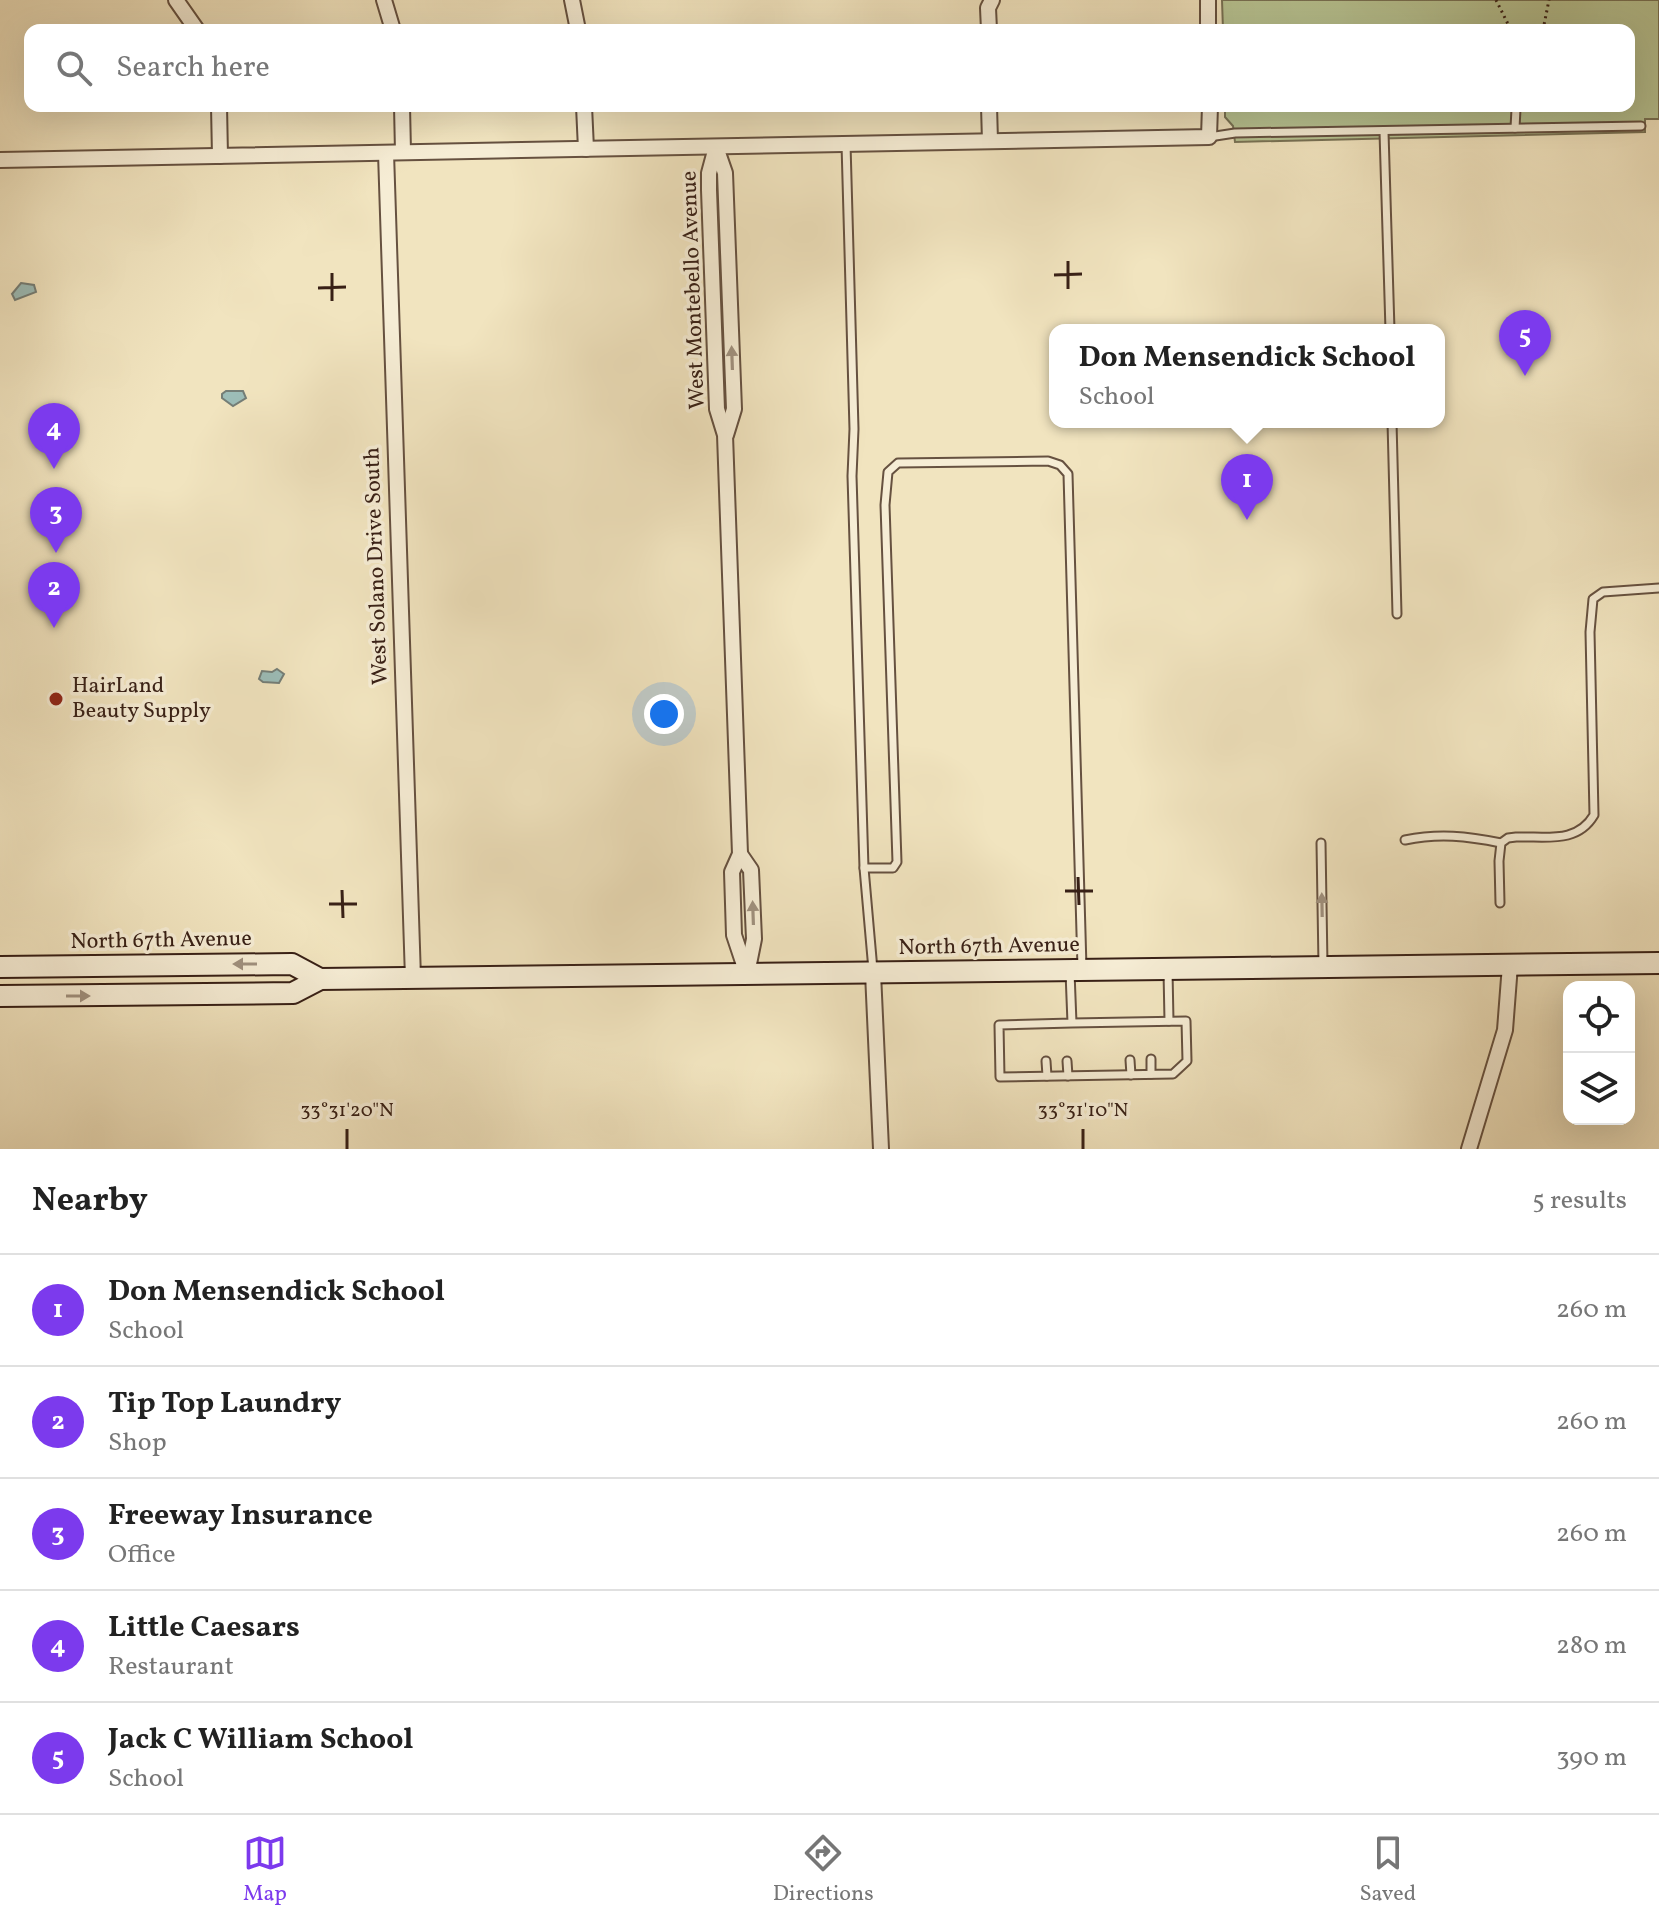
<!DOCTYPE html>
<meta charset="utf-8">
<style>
:root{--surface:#fff;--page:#f2f2f2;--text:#222;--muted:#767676;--line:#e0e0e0;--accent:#7c3aed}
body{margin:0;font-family:Vollkorn,serif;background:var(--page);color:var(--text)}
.controls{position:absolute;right:24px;bottom:24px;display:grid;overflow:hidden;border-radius:16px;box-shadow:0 8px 32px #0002}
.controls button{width:72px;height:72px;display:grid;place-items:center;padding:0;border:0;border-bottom:2px solid var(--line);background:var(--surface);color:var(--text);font:40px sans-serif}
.you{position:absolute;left:664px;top:714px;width:28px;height:28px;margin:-20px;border:6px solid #fff;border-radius:50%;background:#1a73e8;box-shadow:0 0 0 12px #1a73e833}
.badge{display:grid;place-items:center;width:52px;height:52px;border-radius:50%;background:var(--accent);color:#fff;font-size:26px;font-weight:700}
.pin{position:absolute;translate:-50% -66px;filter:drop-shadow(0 2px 4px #0008)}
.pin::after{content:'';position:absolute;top:42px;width:28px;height:24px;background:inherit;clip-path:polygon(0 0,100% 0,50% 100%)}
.popup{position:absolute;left:1049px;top:324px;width:396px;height:104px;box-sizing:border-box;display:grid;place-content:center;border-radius:16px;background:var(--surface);filter:drop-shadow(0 2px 6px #0005);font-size:26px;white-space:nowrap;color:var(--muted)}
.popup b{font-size:30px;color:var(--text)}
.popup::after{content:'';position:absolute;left:50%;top:100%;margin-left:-16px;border:16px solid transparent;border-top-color:var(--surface)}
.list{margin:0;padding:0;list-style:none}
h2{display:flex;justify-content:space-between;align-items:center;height:104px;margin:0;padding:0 32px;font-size:34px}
h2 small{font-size:26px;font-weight:400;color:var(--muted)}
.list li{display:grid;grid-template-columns:52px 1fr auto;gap:24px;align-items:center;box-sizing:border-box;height:112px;padding:0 32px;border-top:2px solid var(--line)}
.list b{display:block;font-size:30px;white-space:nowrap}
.list p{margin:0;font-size:26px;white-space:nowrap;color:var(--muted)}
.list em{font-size:26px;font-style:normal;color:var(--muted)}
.icon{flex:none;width:44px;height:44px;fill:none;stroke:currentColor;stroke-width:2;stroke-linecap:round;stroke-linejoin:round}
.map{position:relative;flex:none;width:1659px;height:1149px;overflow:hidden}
.search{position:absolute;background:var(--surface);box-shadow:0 8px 32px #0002;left:24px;right:24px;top:24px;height:88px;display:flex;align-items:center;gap:20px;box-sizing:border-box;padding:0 28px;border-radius:16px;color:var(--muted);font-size:30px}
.sheet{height:664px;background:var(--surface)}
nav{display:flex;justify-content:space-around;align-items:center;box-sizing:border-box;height:112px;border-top:2px solid var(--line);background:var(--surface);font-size:22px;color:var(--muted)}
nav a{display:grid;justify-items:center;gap:4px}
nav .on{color:var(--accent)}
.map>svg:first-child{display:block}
.green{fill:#b8c594;stroke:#787255;stroke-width:2}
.water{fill:#9cbdb8;stroke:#747e77;stroke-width:2}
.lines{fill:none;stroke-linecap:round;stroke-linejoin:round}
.service-casing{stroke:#665140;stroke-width:11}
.minor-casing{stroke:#665140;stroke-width:18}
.secondary-casing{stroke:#382016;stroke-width:24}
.path{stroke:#382016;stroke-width:3;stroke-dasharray:2 4;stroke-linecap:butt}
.service{stroke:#f6edd5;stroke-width:7}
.minor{stroke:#f6edd5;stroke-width:14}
.secondary{stroke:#f6edd5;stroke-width:20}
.oneway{fill:#a0917f}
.ticks{fill:none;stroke:#382016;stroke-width:3}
.poi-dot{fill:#8f2418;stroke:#f6edd5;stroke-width:3}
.labels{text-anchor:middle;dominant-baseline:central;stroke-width:7;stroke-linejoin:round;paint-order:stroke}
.street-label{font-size:22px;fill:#382016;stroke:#f6edd5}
.poi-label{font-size:22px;fill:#382016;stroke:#f6edd5;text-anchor:start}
.ticks-label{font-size:20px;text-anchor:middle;fill:#382016;stroke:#f6edd5;stroke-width:7;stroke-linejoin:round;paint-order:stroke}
</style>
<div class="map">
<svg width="1659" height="1149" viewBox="0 0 1659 1149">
<rect width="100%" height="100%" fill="#f1e4bf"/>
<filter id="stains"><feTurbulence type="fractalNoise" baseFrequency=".0025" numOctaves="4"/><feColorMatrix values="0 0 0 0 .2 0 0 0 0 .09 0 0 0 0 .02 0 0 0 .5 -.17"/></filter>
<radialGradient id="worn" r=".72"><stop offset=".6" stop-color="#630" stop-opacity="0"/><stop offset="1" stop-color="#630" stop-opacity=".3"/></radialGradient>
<path class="green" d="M1222,0h437v119h-14v13l-410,10 -2,-16 -8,-9v-11h404v-76h-406z"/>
<g class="water">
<path d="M21,283l13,2 2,7 -21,8 -3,-6z"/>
<path d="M226,391h17l3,7 -13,8 -11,-8v-4z"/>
<path d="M277,669l7,5 -5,9 -16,-1 -4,-3 3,-8 10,1z"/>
</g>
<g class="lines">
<defs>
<g id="service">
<path d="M1515,128l1,-19"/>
<path d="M1384,132l6,198"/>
<path d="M1209,137l26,-4 406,-7"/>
<path d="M846,144l8,285 -2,47 12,392 9,102"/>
<path d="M1392,422l5,192"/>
<path d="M1405,840c34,-7 62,-4 96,3"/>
<path d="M1321,843l2,122"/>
<path d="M864,868h29l4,-6 -12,-357 3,-33 10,-9 150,-2 12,4 8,9 14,494"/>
<path d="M1500,903l-1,-42 2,-18 7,-5 8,-1c30,-1 61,7 78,-22l-4,-183 3,-33 10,-7 56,-4"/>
<path d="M1168,971l1,50"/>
<path d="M1070,972l2,51 -73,2 1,52 173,-3 14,-13 -1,-40 -114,2"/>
<path d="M1151,1059v15"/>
<path d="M1130,1060l1,15"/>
<path d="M1046,1061l1,15"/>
<path d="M1067,1061l1,15"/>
</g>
<g id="minor">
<path d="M176,0l21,30"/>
<path d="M384,0l9,30"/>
<path d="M572,0l6,30"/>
<path d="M1208,0v30"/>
<path d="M989,30l-1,-22 4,-8"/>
<path d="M219,106l1,50"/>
<path d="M402,106l1,46"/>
<path d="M584,106l2,43"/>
<path d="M989,106l1,35"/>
<path d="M716,147l-7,26v17l8,219 8,26 15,419 -8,18 2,63 13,39"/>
<path d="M716,147l9,26 9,236 -8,26"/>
<path d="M386,153l27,825"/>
<path d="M0,160l1209,-23 1,-31"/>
<path d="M740,854l11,16 3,69 -7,35"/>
<path d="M873,973l8,176"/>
<path d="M1469,1149l36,-119 5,-65"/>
</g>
<g id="secondary">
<path d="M0,967l292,-3 28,15"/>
<path d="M0,996l293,-3 27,-14 1339,-16"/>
</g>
</defs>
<use href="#service" class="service-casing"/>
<use href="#minor" class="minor-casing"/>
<use href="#secondary" class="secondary-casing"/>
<g class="path">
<path d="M1496,0l15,30"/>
<path d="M1543,30l6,-30"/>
</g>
<use href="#service" class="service"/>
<use href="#minor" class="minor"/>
<use href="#secondary" class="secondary"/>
</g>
<defs><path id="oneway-solid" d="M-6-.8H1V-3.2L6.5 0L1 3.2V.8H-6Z" transform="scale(2)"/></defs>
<g class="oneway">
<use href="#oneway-solid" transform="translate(732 358) rotate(-92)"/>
<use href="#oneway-solid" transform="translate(1322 905) rotate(-91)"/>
<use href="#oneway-solid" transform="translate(753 913) rotate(-92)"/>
<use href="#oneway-solid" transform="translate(245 964) rotate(180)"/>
<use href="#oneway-solid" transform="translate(78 996)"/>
</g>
<path class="ticks" d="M1068,261v28M332,273v28M1054,275l28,-1M318,288l28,-1M1078,877l1,28M342,890l1,28M1065,891h28M329,904h28M347,1129v20M1083,1129v20"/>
<circle class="poi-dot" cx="56" cy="699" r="8"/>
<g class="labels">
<g class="street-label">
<text transform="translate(694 290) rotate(-92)">West Montebello Avenue</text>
<text transform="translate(377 566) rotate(-92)">West Solano Drive South</text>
<text transform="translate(161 941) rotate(-1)">North 67th Avenue</text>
<text transform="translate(989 947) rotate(-1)">North 67th Avenue</text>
</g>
<g class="poi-label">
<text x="72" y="686">HairLand<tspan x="72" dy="25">Beauty Supply</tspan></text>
</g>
</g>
<g class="ticks-label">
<text x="347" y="1116">33°31'20"N</text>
<text x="1083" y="1116">33°31'10"N</text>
</g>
<rect width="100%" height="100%" filter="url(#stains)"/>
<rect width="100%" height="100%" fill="url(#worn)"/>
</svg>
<div class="controls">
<button><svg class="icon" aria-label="locate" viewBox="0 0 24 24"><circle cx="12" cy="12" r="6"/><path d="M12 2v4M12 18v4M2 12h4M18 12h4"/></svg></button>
<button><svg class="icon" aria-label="layers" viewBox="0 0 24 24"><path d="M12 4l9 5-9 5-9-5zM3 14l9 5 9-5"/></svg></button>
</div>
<div class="you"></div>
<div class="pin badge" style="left:1247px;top:520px">1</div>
<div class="popup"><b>Don Mensendick School</b>School</div>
<div class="pin badge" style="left:54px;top:628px">2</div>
<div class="pin badge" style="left:56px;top:553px">3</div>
<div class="pin badge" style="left:54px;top:469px">4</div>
<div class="pin badge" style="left:1525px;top:376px">5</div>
<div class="search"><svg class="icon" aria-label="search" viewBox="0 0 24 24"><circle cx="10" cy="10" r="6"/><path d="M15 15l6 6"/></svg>Search here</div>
</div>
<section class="sheet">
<h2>Nearby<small>5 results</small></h2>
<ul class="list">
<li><span class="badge">1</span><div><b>Don Mensendick School</b><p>School</p></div><em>260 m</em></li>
<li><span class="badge">2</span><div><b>Tip Top Laundry</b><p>Shop</p></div><em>260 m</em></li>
<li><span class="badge">3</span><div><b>Freeway Insurance</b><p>Office</p></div><em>260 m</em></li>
<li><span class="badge">4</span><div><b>Little Caesars</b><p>Restaurant</p></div><em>280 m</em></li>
<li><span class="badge">5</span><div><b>Jack C William School</b><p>School</p></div><em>390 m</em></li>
</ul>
</section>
<nav>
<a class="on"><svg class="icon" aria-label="map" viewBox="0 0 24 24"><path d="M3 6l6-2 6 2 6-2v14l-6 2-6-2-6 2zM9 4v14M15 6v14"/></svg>Map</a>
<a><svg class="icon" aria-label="directions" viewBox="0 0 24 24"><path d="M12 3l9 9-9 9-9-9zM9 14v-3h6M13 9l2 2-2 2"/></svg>Directions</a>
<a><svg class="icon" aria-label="saved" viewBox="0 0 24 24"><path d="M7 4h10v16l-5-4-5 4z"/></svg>Saved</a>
</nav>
